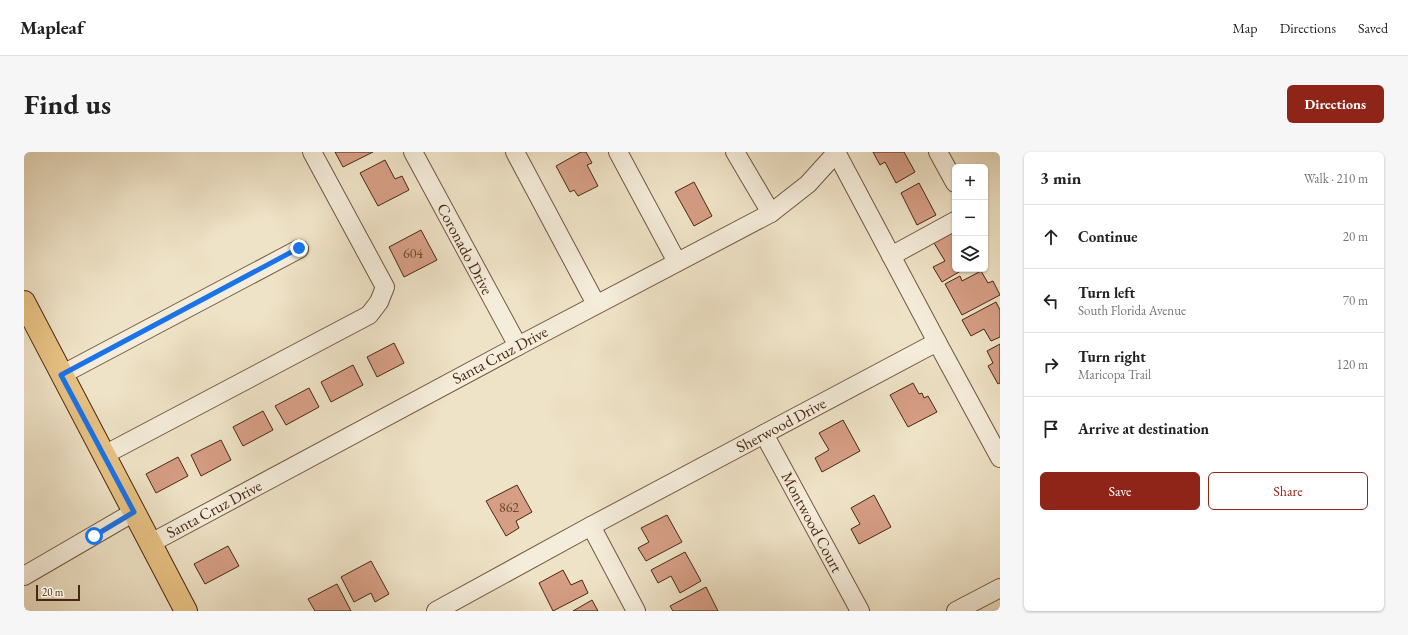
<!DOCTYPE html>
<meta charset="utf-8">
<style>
:root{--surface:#fff;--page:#f6f6f6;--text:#222;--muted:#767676;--line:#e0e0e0;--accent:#8f2418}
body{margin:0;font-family:"EB Garamond",serif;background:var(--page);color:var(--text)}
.controls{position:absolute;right:12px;top:12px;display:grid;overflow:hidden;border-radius:6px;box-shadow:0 1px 3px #0004}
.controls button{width:36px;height:36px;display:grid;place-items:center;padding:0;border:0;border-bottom:1px solid var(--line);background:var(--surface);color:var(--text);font:20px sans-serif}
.scale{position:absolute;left:12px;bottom:10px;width:44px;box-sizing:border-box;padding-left:4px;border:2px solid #482812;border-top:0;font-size:11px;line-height:14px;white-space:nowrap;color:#482812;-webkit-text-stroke:3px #f5eddb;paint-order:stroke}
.stop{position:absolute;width:12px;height:12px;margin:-9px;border:3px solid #1a73e8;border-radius:50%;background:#fff}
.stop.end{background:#1a73e8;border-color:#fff;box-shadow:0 1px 4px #0008}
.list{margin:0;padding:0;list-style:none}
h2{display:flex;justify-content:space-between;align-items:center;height:52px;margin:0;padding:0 16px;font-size:17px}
h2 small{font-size:13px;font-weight:400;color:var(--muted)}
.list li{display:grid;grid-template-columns:26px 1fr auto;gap:12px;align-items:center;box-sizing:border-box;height:64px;padding:0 16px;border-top:1px solid var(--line)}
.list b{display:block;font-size:15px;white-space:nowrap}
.list p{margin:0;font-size:13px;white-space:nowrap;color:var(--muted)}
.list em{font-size:13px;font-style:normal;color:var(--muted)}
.actions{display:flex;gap:8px;padding:12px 16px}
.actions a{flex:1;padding:9px 0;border:1px solid var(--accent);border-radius:6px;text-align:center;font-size:14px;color:var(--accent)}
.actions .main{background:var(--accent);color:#fff}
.icon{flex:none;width:22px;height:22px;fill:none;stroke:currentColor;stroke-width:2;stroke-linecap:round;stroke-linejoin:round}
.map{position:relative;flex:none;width:976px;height:459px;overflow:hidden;border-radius:6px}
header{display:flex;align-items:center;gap:24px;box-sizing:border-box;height:56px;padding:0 20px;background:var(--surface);border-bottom:1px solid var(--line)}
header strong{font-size:19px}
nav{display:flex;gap:22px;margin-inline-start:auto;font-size:14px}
.intro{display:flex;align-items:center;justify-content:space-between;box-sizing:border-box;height:96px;padding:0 24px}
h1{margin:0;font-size:28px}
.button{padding:10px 18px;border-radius:6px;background:var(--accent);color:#fff;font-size:14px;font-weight:700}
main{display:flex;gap:24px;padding:0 24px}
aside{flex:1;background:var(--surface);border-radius:6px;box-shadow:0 1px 3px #0004}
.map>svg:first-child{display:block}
.building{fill:#d69e85;stroke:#482812}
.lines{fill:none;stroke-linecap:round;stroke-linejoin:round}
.minor-casing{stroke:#72573f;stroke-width:20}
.major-casing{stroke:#482812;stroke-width:24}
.minor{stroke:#f5eddb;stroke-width:18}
.major{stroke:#e8c284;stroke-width:22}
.route{stroke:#1a73e8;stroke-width:5}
.labels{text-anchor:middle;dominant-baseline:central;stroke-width:3;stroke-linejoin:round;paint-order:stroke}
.number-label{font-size:14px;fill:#6c462f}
.street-label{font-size:16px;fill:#482812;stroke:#f5eddb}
</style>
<header>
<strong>Mapleaf</strong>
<nav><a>Map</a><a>Directions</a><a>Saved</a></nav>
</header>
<div class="intro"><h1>Find us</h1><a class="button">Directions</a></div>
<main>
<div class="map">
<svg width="976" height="459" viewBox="0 0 976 459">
<rect width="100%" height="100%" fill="#efe3c7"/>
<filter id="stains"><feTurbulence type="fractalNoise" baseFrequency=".005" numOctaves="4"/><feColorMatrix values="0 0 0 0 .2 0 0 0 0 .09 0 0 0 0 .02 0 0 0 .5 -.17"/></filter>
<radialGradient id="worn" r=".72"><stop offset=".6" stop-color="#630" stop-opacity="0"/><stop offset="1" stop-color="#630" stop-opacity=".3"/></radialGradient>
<g class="building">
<path d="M311,0h38l-30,15z"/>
<path d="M557,0h5l6,11 -5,2 11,21 -20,10 -4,-6 -4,2 -14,-26z"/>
<path d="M849,0h31l11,20 -19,11 -11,-21 -5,3z"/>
<path d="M361,8l10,19 7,-3 7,14 -31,16 -18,-33z"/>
<path d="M670,30l18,34 -18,10 -19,-34z"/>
<path d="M895,31l17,32 -19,10 -16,-32z"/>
<path d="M397,78l16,30 -33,17 -15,-30z"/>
<path d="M930,80l1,37h9l-22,13 -9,-15 12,-6 -11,-18z"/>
<path d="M957,119l7,12 5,-2 7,14 -38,20 -17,-31 15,-8 2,5z"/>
<path d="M972,150l4,8v27l-9,4 -7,-12 -13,7 -9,-16z"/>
<path d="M370,191l10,20 -27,14 -10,-20z"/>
<path d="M976,192v39l-2,1 -10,-18 5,-3 -6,-12z"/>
<path d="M329,213l10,20 -32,17 -10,-20z"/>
<path d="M889,231l6,11 3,-1 2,5 4,-2 9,16 -29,15 -18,-32z"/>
<path d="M285,236l10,19 -33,18 -11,-19z"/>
<path d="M239,259l10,19 -30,16 -10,-19z"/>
<path d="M819,268l17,31 -38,21 -7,-14 14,-8 -10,-17z"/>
<path d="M197,288l10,20 -30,16 -10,-21z"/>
<path d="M154,305l10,19 -32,17 -10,-19z"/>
<path d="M493,333l15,27 -16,9 3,7 -13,8 -20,-35z"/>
<path d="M850,343l17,32 -32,17 -8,-15 9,-5 -9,-16z"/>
<path d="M643,363l15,27 -36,19 -8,-13 11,-6 -8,-14z"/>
<path d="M204,394l11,20 -34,18 -11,-20z"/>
<path d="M661,400l16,29 -21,12 -9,-17 -13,7 -7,-13z"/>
<path d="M347,409l18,33 -14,8 -4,-9 -17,9 -13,-25z"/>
<path d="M539,418l8,15 11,-5 6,13 -35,18 -14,-28z"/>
<path d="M313,432l14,27h-36l-7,-12z"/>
<path d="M682,435l12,24h-45l-3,-5z"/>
<path d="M568,448l6,11h-25z"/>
</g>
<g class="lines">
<defs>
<g id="minor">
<path d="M389,0l105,194"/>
<path d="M491,0l81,152"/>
<path d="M594,0l59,110"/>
<path d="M711,0l36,61"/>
<path d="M914,0l17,31"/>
<path d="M867,104l64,-35"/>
<path d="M913,190l63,116"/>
<path d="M37,223l238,-126"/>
<path d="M740,282l96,177"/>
<path d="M80,303l265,-140 10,-13 6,-15 -73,-135"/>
<path d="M567,374l45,85"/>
<path d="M127,391l367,-197 253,-133 37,-29 29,-32"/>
<path d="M0,424l110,-64"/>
<path d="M412,459l155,-85 346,-184 -101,-190"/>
<path d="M932,459l44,-23"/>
</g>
<path id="major" d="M0,150l162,309"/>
</defs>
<use href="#minor" class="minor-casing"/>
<use href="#major" class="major-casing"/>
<use href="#minor" class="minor"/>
<use href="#major" class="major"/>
</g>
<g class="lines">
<path class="route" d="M70,384l40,-24 -73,-137 238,-127"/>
</g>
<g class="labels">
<g class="number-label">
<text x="389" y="101">604</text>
<text x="485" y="355">862</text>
</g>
<g class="street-label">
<text transform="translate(441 97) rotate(62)">Coronado Drive</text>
<text transform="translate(476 203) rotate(-28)">Santa Cruz Drive</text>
<text transform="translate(757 273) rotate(-28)">Sherwood Drive</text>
<text transform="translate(190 357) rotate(-28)">Santa Cruz Drive</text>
<text transform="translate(788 370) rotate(62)">Montwood Court</text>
</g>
</g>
<rect width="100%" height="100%" filter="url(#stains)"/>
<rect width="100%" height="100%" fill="url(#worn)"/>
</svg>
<div class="controls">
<button>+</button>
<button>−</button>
<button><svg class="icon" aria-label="layers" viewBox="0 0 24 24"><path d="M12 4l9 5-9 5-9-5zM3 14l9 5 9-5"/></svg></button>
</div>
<div class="scale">20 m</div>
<div class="stop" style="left:70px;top:384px"></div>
<div class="stop end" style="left:275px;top:96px"></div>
</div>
<aside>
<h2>3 min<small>Walk · 210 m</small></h2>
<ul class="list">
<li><svg class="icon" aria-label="ahead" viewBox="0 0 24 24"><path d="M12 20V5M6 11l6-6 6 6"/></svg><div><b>Continue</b></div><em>20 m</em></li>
<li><svg class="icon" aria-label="left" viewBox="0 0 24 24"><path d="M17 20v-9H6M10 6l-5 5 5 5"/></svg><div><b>Turn left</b><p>South Florida Avenue</p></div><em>70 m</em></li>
<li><svg class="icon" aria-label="right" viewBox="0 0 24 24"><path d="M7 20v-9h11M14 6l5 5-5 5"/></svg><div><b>Turn right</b><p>Maricopa Trail</p></div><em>120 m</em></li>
<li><svg class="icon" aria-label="arrive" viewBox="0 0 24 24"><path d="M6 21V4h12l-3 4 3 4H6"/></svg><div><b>Arrive at destination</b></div></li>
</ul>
<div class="actions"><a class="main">Save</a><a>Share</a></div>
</aside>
</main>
